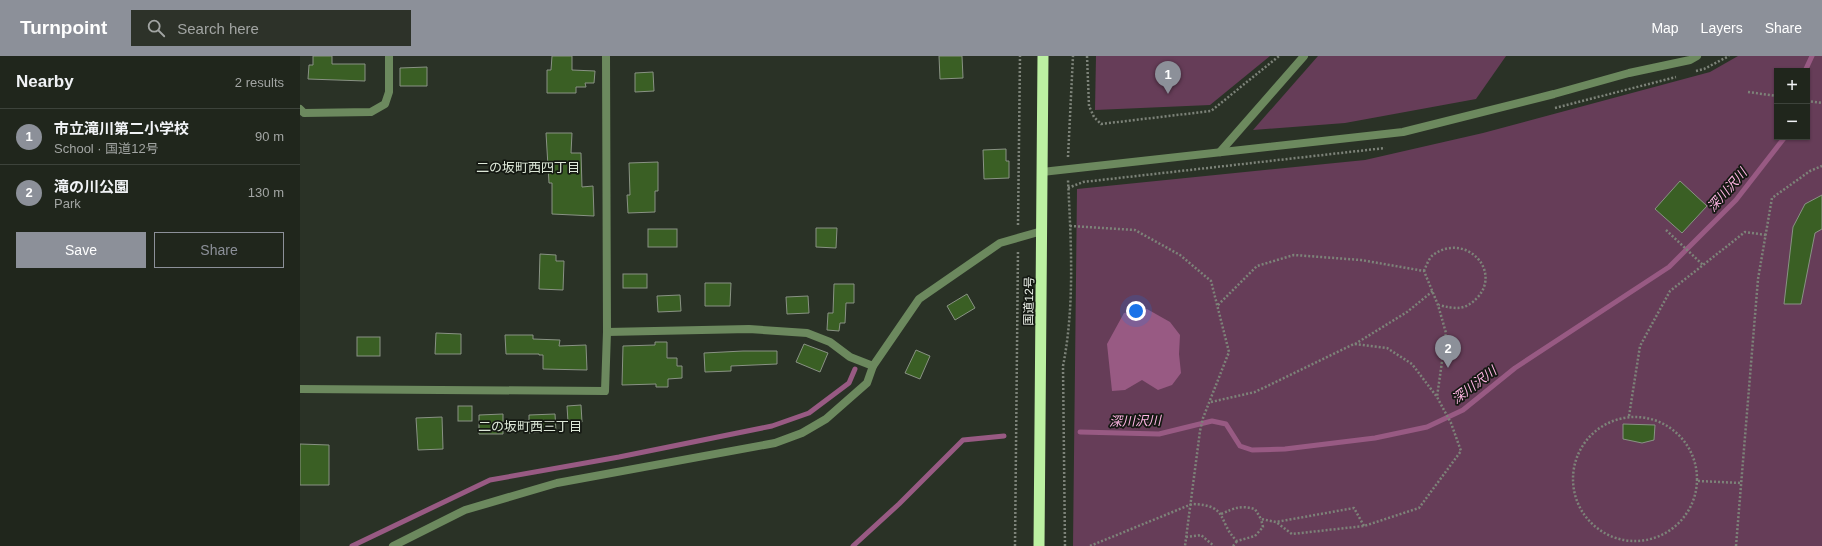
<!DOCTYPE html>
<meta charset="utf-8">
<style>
:root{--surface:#20261c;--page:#2d3229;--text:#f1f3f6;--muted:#a2a5a3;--line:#3d433b;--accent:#8c9099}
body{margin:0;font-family:Arial,"Noto Sans JP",sans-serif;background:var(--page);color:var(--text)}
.controls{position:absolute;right:12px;top:12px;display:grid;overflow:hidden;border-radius:0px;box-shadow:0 1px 3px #0004}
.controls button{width:36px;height:36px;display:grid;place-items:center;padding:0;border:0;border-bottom:1px solid var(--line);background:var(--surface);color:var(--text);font:20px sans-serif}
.you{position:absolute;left:836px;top:255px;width:14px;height:14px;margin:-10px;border:3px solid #fff;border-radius:50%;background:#1a73e8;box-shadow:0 0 0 6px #1a73e833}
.badge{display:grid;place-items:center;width:26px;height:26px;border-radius:50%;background:var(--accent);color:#fff;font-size:13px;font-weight:700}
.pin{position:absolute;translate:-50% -33px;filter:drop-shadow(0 1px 2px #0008)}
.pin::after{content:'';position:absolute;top:21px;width:14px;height:12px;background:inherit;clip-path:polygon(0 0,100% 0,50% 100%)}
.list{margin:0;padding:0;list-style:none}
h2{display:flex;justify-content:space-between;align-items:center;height:52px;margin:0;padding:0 16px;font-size:17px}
h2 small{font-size:13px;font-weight:400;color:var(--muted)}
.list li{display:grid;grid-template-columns:26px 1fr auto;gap:12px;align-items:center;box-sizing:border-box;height:56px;padding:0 16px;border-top:1px solid var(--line)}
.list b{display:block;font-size:15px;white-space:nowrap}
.list p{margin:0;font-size:13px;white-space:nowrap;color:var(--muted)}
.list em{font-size:13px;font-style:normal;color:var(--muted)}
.actions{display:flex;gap:8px;padding:12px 16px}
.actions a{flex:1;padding:9px 0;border:1px solid var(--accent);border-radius:0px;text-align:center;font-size:14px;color:var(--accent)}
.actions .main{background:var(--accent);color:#fff}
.icon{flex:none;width:22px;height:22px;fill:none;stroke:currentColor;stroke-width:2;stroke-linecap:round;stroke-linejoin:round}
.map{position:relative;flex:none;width:1522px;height:490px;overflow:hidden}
header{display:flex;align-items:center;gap:24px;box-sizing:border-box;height:56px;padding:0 20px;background:var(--accent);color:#fff}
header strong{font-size:19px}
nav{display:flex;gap:22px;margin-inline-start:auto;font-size:14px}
.search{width:280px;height:36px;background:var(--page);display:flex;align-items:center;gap:10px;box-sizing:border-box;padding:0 14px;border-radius:0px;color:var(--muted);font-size:15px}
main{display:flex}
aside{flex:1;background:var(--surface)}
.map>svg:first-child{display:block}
.green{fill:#663d58;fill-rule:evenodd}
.water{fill:#985a83}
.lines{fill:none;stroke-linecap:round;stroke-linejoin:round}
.stream{stroke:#985a83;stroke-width:5}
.building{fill:#3a5f24;stroke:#899284}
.path{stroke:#7d8379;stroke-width:2.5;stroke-dasharray:2 2;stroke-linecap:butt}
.service{stroke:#6c895e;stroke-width:8}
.minor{stroke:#6c895e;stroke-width:8}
.tertiary{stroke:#6c895e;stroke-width:8}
.trunk{stroke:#bcf0a2;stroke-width:11}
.labels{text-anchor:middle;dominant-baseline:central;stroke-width:3.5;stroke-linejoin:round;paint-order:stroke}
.street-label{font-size:12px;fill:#eaefe7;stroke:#151913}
.neighbourhood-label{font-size:13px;fill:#dde8d8;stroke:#151913}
.water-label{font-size:13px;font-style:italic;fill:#ffb6e4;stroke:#151913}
</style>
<header>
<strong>Turnpoint</strong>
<div class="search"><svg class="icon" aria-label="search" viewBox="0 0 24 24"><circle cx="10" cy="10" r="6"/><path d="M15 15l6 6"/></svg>Search here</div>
<nav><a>Map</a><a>Layers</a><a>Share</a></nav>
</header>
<main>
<aside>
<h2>Nearby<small>2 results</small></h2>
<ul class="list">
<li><span class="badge">1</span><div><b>市立滝川第二小学校</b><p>School · 国道12号</p></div><em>90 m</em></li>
<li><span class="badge">2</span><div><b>滝の川公園</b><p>Park</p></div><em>130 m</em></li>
</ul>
<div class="actions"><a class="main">Save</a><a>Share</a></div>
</aside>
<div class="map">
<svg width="1522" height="490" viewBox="0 0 1522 490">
<rect width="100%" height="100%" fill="#2a3226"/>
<g class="green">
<path d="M796,0h174l-60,49 -115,5z"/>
<path d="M1018,0h188l-30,43 -131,24 -92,7z"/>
<path d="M1438,0h84v490h-749l4,-357 288,-29 118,-27 227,-61zM1477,15h30v66h-30z"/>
</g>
<path class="water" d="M847,253l23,13 10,13 -1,19 2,19 -9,12 -14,5 -16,-10 -17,10 -13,1 -5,-47 17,-31z"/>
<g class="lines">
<g class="stream">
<path d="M1505,15l7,-15"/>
<path d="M780,376l79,2 53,-13 14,3 14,22 12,4 33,-1 90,-11 52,-11 36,-17 52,-42 154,-101 67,-67 49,-63"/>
<path d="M52,490l138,-66 129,-23 153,-31 37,-13 40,-30 6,-14"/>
<path d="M553,490l46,-42 64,-64 41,-4"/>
</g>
</g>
<g class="building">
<path d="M13,0h19v8h33v17l-57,-2 1,-14h4z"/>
<path d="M252,0h20v14l23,1 -1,12h-9l1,4h-10v6h-29v-23h4z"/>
<path d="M639,0h23l1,22 -23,1z"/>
<path d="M127,11v19h-27v-18z"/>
<path d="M353,16l1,19 -19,1v-19z"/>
<path d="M246,77h26l-1,20h10l1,34 11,-1 1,30 -42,-2v-31h-3z"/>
<path d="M706,93v12h3v17l-25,1 -1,-29z"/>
<path d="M358,106v29h-3v21l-27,1 -1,-18h3l-1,-32z"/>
<path d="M1380,125l27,25 -25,27 -27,-24z"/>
<path d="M1522,139v34l-7,4 -14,71h-17l9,-77 12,-23z"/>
<path d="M516,172h21l-1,20 -20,-1z"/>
<rect x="348" y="173" width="29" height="18"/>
<path d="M240,198l16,1v6h8l-1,29 -24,-1z"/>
<rect x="323" y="218" width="24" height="14"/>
<path d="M405,227h26l-1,23h-25z"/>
<path d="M534,228h20v19h-8l-1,20h-5l-1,8 -12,-1 1,-17h5z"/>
<path d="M667,238l8,14 -20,12 -8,-14z"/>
<path d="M380,239l1,16 -23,1 -1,-16z"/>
<path d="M508,240l1,17 -22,1 -1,-17z"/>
<path d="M136,277l25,1v20h-26z"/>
<path d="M205,279h28v4l27,1 -1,6 27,-1 1,25 -44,-1v-14h-4v-1h-33z"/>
<rect x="57" y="281" width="23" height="19"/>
<path d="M355,286h12v16h10v8h5v12l-14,1v8h-12v-3l-34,1 1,-39 32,-1z"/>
<path d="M504,288l24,9 -8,19 -24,-10z"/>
<path d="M616,294l14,6 -10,23 -15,-6z"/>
<path d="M443,295h34v13l-46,2v5l-26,1 -1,-19z"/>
<path d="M281,349l1,17h-14l-1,-16z"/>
<rect x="158" y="350" width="14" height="15"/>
<path d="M203,358v20h-24v-19z"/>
<path d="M255,358l1,17 -27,2v-18z"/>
<path d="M142,361l1,32 -25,1 -2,-32z"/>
<path d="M1323,368l32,1 -1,15 -12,3 -19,-4z"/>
<path d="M0,388l29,1v40h-29z"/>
</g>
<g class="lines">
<g class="path">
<path d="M787,0l2,50 5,11 7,7 110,-13 68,-55"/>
<path d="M1396,15l8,-2 25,-13"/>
<path d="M1448,36l29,4"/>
<path d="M1507,45l15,2"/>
<path d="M1255,52l121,-31"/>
<path d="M768,101l5,-101"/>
<path d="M768,132l15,-6 302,-34"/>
<path d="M718,169l2,-169"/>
<path d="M770,170l65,4 45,25 31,26 18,71 -26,66 -3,13 -15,115"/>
<path d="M1366,174l37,35"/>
<path d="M1124,215c2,-5 5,-13 9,-16 31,-23 69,14 45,42 -13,14 -23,12 -39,8"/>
<path d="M918,249l39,-39 37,-11 67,5 63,11 14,34 8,28 -9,64 14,26 10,28 -42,57 -55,18 -72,8 -16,-12"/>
<path d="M1055,288l52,-32 26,-21"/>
<path d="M911,346l44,-10 99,-48 33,4 25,16 25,33"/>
<path d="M1329,360l11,-70 30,-55 75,-59 21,3"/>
<circle cx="1335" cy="423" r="62"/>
<path d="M1398,425l43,2"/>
<path d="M921,458c14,-6 19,-9 34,-5l6,10 15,3 78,-14 10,18"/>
<path d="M886,481l15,-2 13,11"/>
<path d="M715,490l3,-296"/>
<path d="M765,490l-2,-180c12,-61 8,-124 5,-186"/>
<path d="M790,490l102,-42c38,1 25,18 45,37l18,-5 8,-9 -2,-8"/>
<path d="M933,490l4,-5"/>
<path d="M1436,490l22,-267 14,-81 38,-27 12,-5"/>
</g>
<g class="service">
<path d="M0,53l4,4 67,-1 14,-8 4,-12v-36"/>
<path d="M93,490l72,-36 92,-27 218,-40 27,-10 24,-14 41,-36 6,-17"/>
</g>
<g class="minor">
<path d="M306,0l1,276 142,-3 58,4 23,9 20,15 23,9 46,-67 81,-56 42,-12"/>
<path d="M920,96l84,-96"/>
<path d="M0,333l305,2 2,-59"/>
</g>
<path class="tertiary" d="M742,116l361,-40 151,-38 75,-21 61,-13 7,-4"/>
<path class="trunk" d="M739,490l4,-490"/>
</g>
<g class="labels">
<g class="street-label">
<text transform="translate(729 245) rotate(-89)">国道12号</text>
</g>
<g class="neighbourhood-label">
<text x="228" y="111">二の坂町西四丁目</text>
<text x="230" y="370">二の坂町西三丁目</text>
</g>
<g class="water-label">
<text transform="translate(1427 134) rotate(-49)">深川沢川</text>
<text transform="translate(1174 329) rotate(-37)">深川沢川</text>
<text transform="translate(835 365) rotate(-1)">深川沢川</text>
</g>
</g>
</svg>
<div class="controls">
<button>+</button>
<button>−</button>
</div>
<div class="you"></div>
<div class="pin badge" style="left:868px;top:38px">1</div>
<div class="pin badge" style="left:1148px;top:312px">2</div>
</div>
</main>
